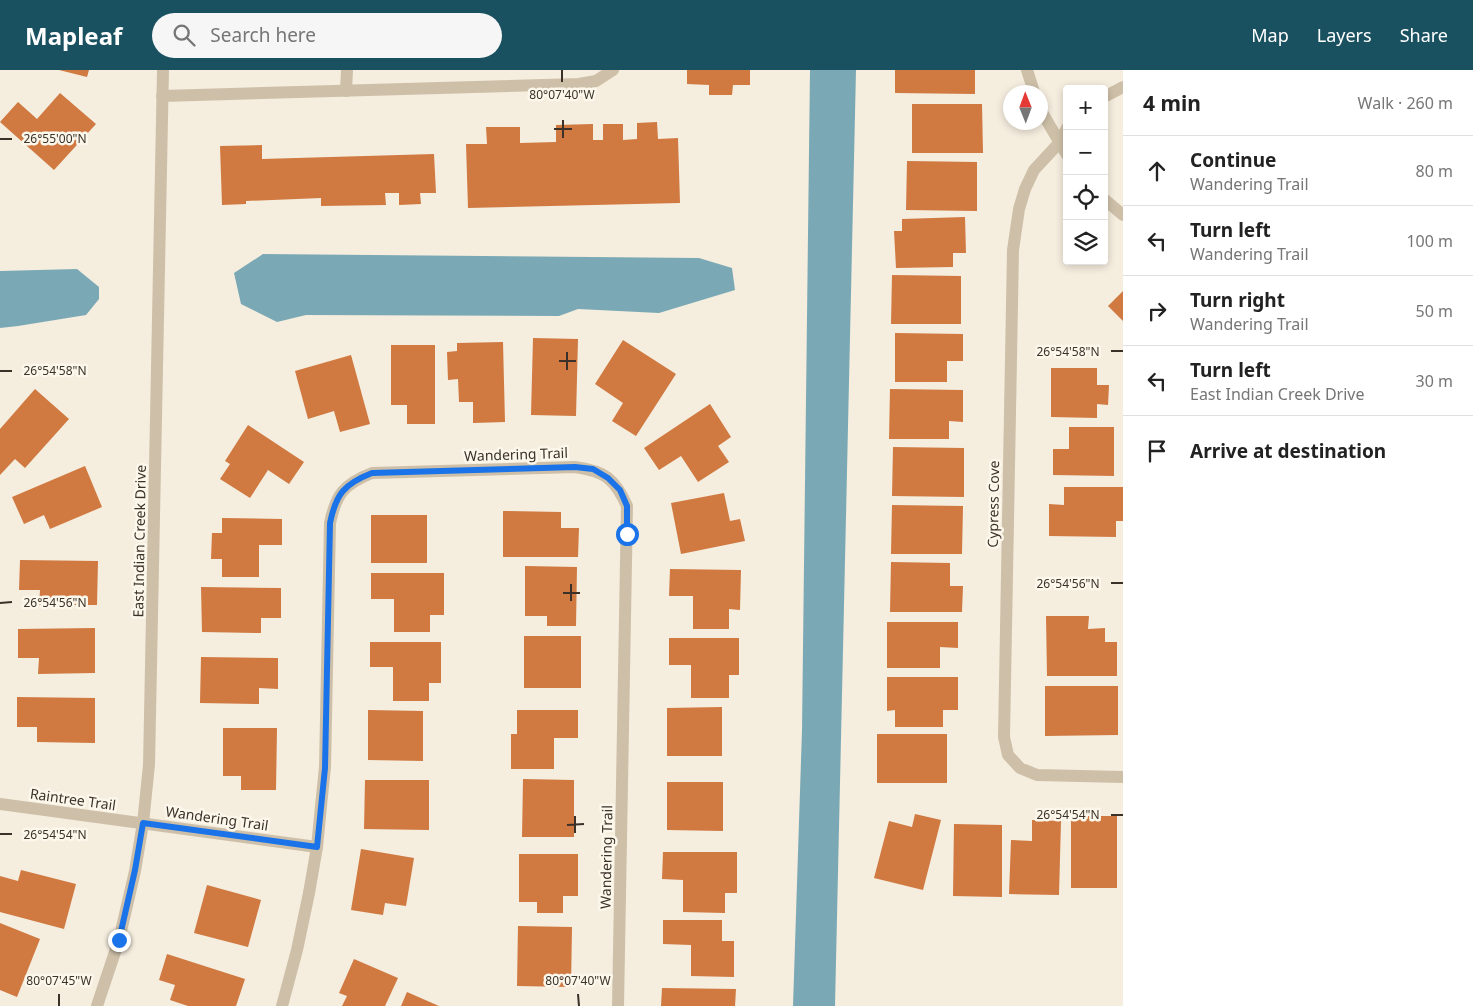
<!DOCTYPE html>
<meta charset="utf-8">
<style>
:root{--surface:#fff;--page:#f6f6f6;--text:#222;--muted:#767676;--line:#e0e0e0;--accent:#1a5160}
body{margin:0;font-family:"Noto Sans",sans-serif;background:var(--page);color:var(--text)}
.controls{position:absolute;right:15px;top:15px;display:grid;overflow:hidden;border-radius:5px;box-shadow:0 2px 8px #0003}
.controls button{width:45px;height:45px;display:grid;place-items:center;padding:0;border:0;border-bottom:1px solid var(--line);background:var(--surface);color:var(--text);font:25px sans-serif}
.compass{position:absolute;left:1003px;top:15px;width:45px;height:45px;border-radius:50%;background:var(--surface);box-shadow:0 2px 8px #0003;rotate:359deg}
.stop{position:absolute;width:15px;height:15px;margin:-11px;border:4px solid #1a73e8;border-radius:50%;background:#fff}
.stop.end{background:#1a73e8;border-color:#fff;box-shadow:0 1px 5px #0008}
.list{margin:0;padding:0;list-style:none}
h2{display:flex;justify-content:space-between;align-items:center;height:65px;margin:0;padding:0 20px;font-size:21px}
h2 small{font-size:16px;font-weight:400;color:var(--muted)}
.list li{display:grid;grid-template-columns:32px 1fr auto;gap:15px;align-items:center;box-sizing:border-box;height:70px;padding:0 20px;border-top:1px solid var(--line)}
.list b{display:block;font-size:19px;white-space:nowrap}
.list p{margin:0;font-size:16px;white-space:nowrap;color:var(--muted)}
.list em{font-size:16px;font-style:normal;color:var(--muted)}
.icon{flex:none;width:28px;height:28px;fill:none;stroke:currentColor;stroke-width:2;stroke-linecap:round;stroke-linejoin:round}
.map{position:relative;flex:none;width:1123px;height:936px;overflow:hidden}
header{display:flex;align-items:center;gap:30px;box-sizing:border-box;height:70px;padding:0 25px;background:var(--accent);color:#fff}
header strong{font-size:24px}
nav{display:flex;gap:28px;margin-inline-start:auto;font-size:18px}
.search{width:350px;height:45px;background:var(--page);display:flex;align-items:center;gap:12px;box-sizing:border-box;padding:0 18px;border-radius:28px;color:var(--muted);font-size:19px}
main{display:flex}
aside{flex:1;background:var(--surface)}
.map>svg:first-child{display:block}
.water{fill:#7aa9b5}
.building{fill:#d07941}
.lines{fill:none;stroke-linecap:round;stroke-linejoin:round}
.minor{stroke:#cec0a8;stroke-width:12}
.route{stroke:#1a73e8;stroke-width:6}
.ticks{fill:none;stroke:#3b3129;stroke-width:2}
.labels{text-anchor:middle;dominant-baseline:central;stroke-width:5;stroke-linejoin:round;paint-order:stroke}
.street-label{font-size:14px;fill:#3b3129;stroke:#fcf7eb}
.ticks-label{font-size:12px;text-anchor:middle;fill:#3b3129;stroke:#fcf7eb;stroke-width:5;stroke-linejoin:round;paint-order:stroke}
</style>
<header>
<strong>Mapleaf</strong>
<div class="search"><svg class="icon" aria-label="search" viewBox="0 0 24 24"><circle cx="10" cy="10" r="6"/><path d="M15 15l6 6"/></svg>Search here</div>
<nav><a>Map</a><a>Layers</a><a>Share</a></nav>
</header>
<main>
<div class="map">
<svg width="1123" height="936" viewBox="0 0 1123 936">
<rect width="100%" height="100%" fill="#f5edde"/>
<g class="water">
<path d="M810,0h46l-21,936h-42l9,-276z"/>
<path d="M263,184l436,4 33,10 3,22 -76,23 -81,-4 -19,7 -253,-1 -29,7 -36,-18 -7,-31z"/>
<path d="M77,199l22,18v12l-13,16 -68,11 -18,2v-57z"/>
</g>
<g class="building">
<path d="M59,0h30l-2,7z"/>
<path d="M687,0h63v15h-17l-1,10h-23v-10l-22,-1z"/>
<path d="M895,0h80v24l-80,-1z"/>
<path d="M60,23l36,31 -42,46 -54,-48 18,-20 19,17z"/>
<path d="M912,34h70l1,49h-71z"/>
<path d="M657,52l1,17 20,-1 2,65 -212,5 -2,-64h21l-1,-17h34v16l36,-1v-17l37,-1v16h10v-16h20v16l14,-1v-16z"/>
<path d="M262,75v14l172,-5 2,39h-16l1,11 -22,1v-12h-14l1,12 -65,1v-8l-75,3v3l-24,1 -2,-59z"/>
<path d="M907,91l70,1v49l-71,-1z"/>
<path d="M965,147l1,36h-13v14l-57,1 -2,-37h8v-12z"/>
<path d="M892,205l69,1v48h-70z"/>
<path d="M1123,221v30l-15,-15z"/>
<path d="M895,263l68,1v27h-16v21h-52z"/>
<path d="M533,268l45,1 -2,77 -45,-1z"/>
<path d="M623,270l53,34 -40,62 -24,-15 11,-18 -28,-19z"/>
<path d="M503,272l2,80 -32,1v-21h-14l-1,-23 -10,1 -1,-28 10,-1v-8z"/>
<path d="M391,275h44v79h-28v-19h-16z"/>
<path d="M351,285l19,69 -30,8 -6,-21 -26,8 -13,-48z"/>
<path d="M1051,298h46v17h12l-1,20 -11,-1v14l-46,-1z"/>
<path d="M35,319l34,30 -44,49 -10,-9 -15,16v-46z"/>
<path d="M890,319l73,1v32l-14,-1v18h-60z"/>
<path d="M710,334l21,33 -13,9 11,16 -31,20 -17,-26 -22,14 -15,-22z"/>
<path d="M248,355l56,37 -15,22 -21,-14 -18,28 -30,-19 10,-15 -5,-3z"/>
<path d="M1069,357h45v49l-61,-1v-26h16z"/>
<path d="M893,377l71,1v49l-72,-1z"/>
<path d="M85,396l17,41 -52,22 -6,-14 -20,9 -12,-27z"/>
<path d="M1064,417h59v34h-7v16l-67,-1v-32l15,1z"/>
<path d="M724,423l6,28 10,-2 5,22 -64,13 -10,-51z"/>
<path d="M892,435l71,1 -1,48h-71z"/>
<path d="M503,441l58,1v16h18l-1,29h-75z"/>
<rect x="371" y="445" width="56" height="48"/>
<path d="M222,448l60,1v26h-23v32h-37v-18h-11l1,-26h10z"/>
<path d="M20,490l78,1 -1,44h-58l1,-15h-21z"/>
<path d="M891,492l59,1v23h13l-1,26h-72z"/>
<path d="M525,496l52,1 -1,59h-29v-10h-22z"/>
<path d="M670,499l71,1 -1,40 -11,-1v20h-36v-33h-24z"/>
<path d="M371,503h73v42h-14v17h-36v-33h-23z"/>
<path d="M201,517l80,1v30h-20v15l-59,-1z"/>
<path d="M1046,546h43l-1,13 17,-1v14h12v34h-70z"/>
<path d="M887,552h71v26l-18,-1v21h-53z"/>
<path d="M95,558v45l-57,1 1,-16h-21v-29z"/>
<rect x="524" y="566" width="57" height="52"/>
<path d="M669,568h70v37h-10v23h-38v-33h-22z"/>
<path d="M370,572h71v41h-12v18h-36v-34h-23z"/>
<path d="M201,587l77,1v31l-19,-1v16l-59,-1z"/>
<path d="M887,607h71v33h-15v17h-48v-17l-8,1z"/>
<path d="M1045,616h73v49l-73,1z"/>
<path d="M17,627l78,1v45l-58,-1v-15h-20z"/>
<path d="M722,637v49h-55v-48z"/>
<path d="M368,640l55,1v50l-55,-1z"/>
<path d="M517,640h61v28h-24v31h-43v-35h6z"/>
<path d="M223,658h54l-1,62h-35v-14h-18z"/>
<rect x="877" y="664" width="70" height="49"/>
<path d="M523,709l51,1v57h-52z"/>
<path d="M365,710h64v50l-65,-1z"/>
<path d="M667,712h56v49l-56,-1z"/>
<path d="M915,744l26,6 -18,70 -49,-12 15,-57 23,6z"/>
<rect x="1071" y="746" width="46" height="72"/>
<path d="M1032,750l29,1 -2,74 -50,-1 2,-54 21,1z"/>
<path d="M954,754l48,1v72l-49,-1z"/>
<path d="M361,779l53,9 -8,48 -21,-3 -2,12 -32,-5z"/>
<path d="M663,782h74v41h-12v20l-42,-1v-32l-21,-1z"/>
<path d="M519,784h59v42h-15v17h-26v-11h-18z"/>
<path d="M21,800l55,14 -12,45 -64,-17v-36l18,5z"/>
<path d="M207,815l54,15 -13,47 -54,-14z"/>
<path d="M663,850h59v21h12v36l-43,-1v-31l-28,-1z"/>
<path d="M0,853l40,16 -23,58 -17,-7z"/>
<path d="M518,856l54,1 -1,60 -54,-1z"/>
<path d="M167,884l78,25 -9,27h-48l-18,-6 5,-15 -16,-5z"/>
<path d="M354,889l44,19 -13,28h-43l5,-10 -8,-3z"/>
<path d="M662,918l74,1 -1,17h-74z"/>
<path d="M407,922l32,14h-38z"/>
</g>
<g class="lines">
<g class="minor">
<path d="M1027,0l7,22"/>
<path d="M346,21l1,-21"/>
<path d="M162,26l417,-12 17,-3 17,-11"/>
<path d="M1104,27l19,-10"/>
<path d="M1040,39l27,46"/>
<path d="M1067,58l-8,15 -25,27 -9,19 -6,20 -6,41 -9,487 4,18 12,13 17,7 86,2"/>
<path d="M1104,129l19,16"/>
<path d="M0,734l317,43"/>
<path d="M97,936l22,-66 16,-69 8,-48 6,-58 14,-695"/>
<path d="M282,936l15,-56 12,-57 8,-46 4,-41 4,-39 5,-244c6,-29 14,-39 42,-50l203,-6c30,4 40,12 52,39l-9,500"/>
</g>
</g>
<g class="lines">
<path class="route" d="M119,870l16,-70 8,-47 174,24 8,-79 5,-245c6,-29 14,-39 42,-50l203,-6 18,2 15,9 12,12 7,16v28"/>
</g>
<path class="ticks" d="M562,0v12M563,50v18M554,59h18M0,69h12M1111,281h12M567,282v18M559,291h17M0,301h12M1111,513h12M571,514v17M563,523h17M0,533l12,-1M1111,745h12M575,746v17M567,755l17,-1M0,764h12M59,924v12M578,924l1,12"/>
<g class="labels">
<g class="street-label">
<text transform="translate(516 384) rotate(-2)">Wandering Trail</text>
<text transform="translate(993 434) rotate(-89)">Cypress Cove</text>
<text transform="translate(139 471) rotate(-89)">East Indian Creek Drive</text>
<text transform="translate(73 729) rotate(8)">Raintree Trail</text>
<text transform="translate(217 748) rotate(8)">Wandering Trail</text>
<text transform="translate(606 787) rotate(-89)">Wandering Trail</text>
</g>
</g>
<g class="ticks-label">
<text x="562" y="29">80°07'40"W</text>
<text x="55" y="73">26°55'00"N</text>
<text x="1068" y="286">26°54'58"N</text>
<text x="55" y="305">26°54'58"N</text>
<text x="1068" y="518">26°54'56"N</text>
<text x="55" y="537">26°54'56"N</text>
<text x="1068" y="749">26°54'54"N</text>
<text x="55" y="769">26°54'54"N</text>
<text x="59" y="915">80°07'45"W</text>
<text x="578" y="915">80°07'40"W</text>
</g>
</svg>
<div class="controls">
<button>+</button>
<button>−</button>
<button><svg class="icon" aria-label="locate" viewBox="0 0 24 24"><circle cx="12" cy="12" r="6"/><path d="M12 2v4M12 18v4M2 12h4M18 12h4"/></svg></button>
<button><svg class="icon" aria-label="layers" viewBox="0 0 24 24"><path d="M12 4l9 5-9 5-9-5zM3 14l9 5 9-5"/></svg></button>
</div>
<svg class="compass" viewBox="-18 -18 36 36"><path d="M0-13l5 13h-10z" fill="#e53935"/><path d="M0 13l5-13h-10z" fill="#767676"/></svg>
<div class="stop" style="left:627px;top:464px"></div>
<div class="stop end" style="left:119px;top:870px"></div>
</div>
<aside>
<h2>4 min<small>Walk · 260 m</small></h2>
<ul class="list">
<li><svg class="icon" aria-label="ahead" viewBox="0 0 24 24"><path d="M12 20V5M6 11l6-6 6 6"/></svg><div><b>Continue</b><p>Wandering Trail</p></div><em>80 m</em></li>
<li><svg class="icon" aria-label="left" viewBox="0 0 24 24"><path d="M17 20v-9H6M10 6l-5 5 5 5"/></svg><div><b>Turn left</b><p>Wandering Trail</p></div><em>100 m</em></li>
<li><svg class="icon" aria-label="right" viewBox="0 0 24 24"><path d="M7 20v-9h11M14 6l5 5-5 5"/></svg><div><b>Turn right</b><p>Wandering Trail</p></div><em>50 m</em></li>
<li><svg class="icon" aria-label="left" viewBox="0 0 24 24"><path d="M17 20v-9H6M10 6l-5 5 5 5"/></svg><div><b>Turn left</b><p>East Indian Creek Drive</p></div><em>30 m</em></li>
<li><svg class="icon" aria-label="arrive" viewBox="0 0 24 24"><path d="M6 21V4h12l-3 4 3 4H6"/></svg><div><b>Arrive at destination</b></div></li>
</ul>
</aside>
</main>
